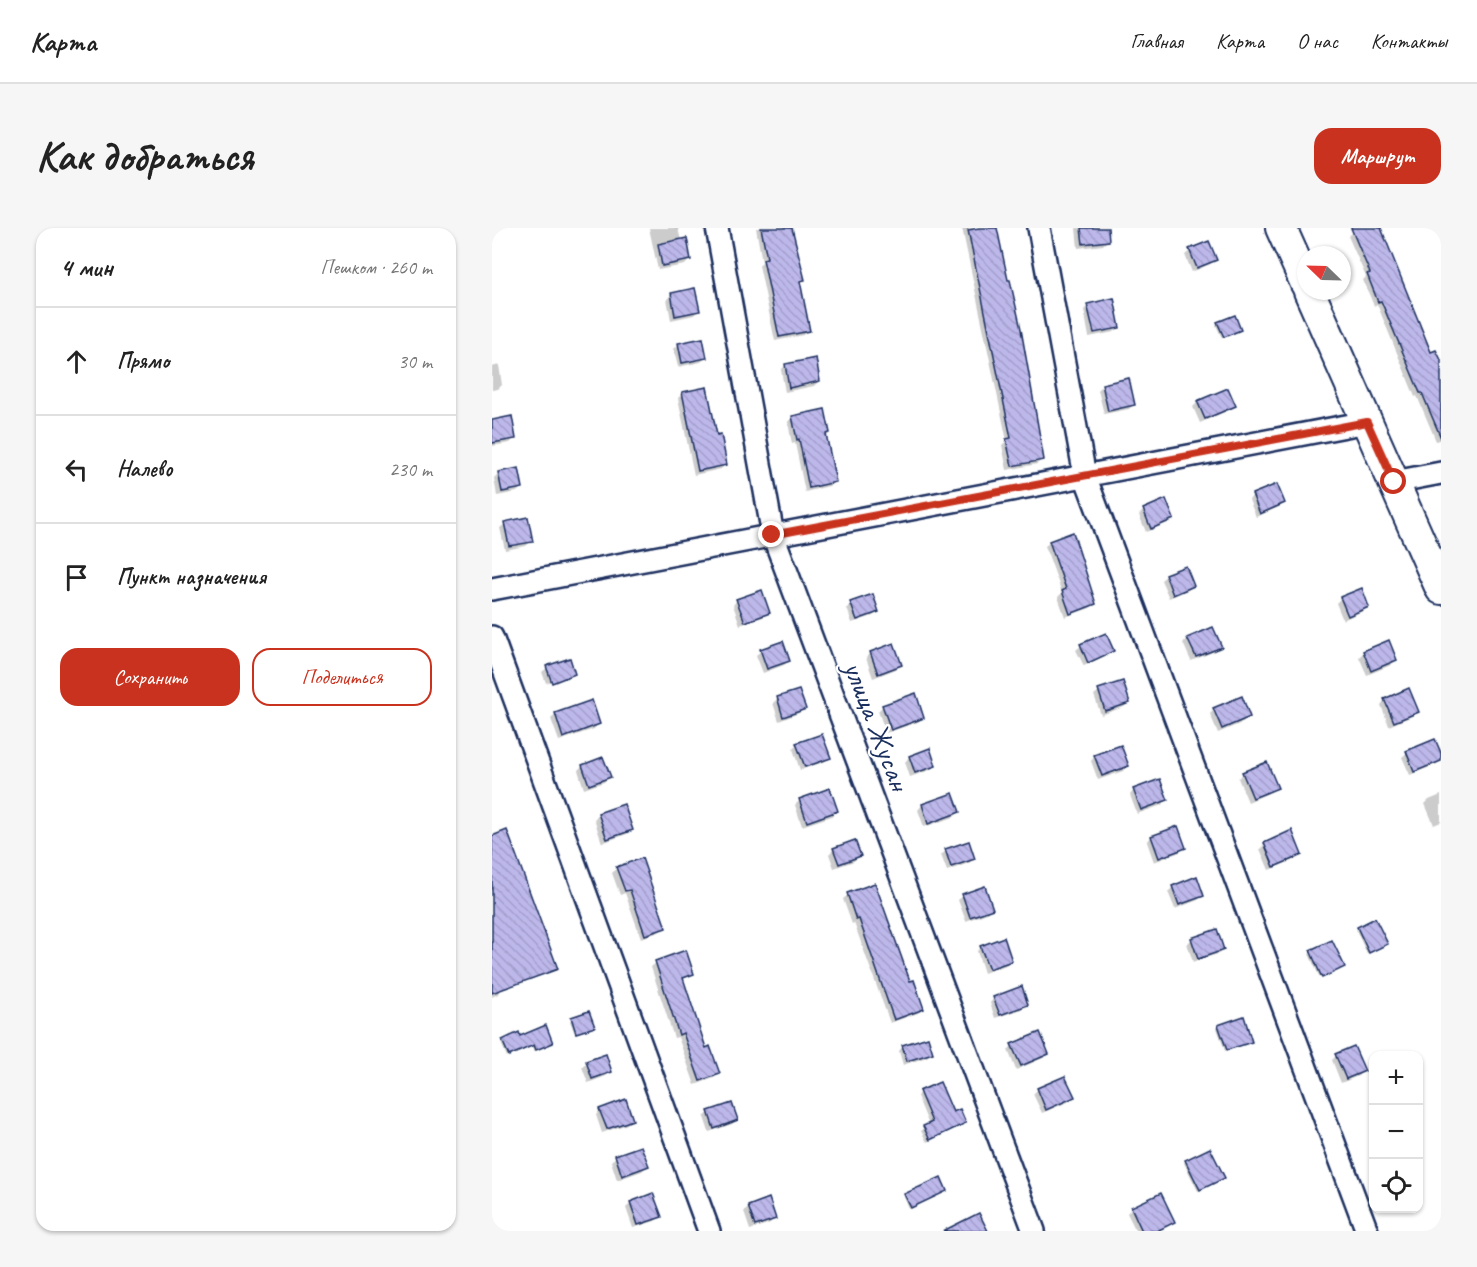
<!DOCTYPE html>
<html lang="ru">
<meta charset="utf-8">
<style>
:root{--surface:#fff;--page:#f6f6f6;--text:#222;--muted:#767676;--line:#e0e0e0;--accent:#c8321e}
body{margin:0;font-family:Caveat,sans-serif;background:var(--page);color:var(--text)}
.controls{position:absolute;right:18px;bottom:18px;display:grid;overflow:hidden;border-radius:12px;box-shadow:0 2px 4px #0004}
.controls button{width:54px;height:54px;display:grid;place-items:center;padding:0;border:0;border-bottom:2px solid var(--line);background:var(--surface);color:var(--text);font:30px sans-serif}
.compass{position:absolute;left:805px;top:18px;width:54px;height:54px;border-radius:50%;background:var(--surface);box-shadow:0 2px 4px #0004;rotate:293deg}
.stop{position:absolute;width:18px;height:18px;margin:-14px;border:4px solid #c8321e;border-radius:50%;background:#fff}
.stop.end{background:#c8321e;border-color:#fff;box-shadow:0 2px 6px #0008}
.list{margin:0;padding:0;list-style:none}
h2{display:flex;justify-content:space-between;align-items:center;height:78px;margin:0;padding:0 24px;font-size:26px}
h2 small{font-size:20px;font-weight:400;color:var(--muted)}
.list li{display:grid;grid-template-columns:39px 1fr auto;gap:18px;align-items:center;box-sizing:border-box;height:108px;padding:0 24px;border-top:2px solid var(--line)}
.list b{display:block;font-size:22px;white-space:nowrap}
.list em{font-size:20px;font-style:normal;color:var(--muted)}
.actions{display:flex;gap:12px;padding:18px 24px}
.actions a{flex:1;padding:14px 0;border:2px solid var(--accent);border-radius:18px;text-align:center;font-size:21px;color:var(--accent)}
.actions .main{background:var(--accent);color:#fff}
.icon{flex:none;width:33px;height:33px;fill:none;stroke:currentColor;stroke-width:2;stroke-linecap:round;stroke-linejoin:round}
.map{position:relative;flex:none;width:949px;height:1003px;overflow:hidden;border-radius:18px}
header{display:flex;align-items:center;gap:36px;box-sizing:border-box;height:84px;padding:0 30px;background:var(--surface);border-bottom:2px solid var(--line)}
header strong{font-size:28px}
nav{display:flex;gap:33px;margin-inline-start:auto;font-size:21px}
.intro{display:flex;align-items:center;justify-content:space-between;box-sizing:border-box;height:144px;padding:0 36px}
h1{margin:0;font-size:42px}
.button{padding:15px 27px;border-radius:18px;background:var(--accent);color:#fff;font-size:21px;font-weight:700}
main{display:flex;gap:36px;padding:0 36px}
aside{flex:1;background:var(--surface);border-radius:18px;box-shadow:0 2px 4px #0004}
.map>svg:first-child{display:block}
.shadow{fill:#0003}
.building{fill:url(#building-back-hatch);stroke:#1b2f5e;stroke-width:1.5}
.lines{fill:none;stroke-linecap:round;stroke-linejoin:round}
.street-casing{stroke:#1b2f5e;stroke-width:26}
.secondary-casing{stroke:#1b2f5e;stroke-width:34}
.street{stroke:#fff;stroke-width:21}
.secondary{stroke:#fff;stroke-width:30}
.route{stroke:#c8321e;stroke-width:8}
.labels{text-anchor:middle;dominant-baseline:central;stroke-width:4.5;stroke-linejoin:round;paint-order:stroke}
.street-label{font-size:30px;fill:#1b2f5e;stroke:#fff}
</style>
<header>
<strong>Карта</strong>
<nav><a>Главная</a><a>Карта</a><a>О нас</a><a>Контакты</a></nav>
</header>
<div class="intro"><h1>Как добраться</h1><a class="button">Маршрут</a></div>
<main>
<aside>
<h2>4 мин<small>Пешком · 260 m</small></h2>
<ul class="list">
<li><svg class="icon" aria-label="ahead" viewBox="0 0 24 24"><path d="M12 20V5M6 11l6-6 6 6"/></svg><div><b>Прямо</b></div><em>30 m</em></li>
<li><svg class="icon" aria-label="left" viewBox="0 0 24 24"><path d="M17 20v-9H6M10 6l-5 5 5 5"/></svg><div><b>Налево</b></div><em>230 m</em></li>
<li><svg class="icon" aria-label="arrive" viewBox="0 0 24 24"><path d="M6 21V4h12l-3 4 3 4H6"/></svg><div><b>Пункт назначения</b></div></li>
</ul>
<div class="actions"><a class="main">Сохранить</a><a>Поделиться</a></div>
</aside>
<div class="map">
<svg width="949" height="1003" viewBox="0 0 949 1003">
<defs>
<pattern id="building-back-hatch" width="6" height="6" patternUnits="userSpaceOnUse" patternTransform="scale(1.5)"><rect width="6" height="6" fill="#bdb8ea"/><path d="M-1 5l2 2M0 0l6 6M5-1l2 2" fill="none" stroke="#a29ecb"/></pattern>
</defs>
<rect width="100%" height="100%" fill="#fff"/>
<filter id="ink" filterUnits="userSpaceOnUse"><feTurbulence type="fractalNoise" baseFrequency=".0167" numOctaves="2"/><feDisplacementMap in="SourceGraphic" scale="12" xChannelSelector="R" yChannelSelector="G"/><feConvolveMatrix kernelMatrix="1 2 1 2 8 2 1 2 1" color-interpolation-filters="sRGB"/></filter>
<g filter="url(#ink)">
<g class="shadow">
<path d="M157,0h29l3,13 8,19 -4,5 -27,5z"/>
<path d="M264,0h35l12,52 -4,4 9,46 -5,5 -28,6 -16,-76 3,-3z"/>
<path d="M470,0h34l46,231 -5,5 -30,6 -5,-25 5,-4z"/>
<path d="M584,0h31l1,12 -5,5 -25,3z"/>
<path d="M868,0h19l52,126 10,10v75l-5,2 -19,-45 -2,1 -38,-93 -3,2 -11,-26 3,-3 -18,-41z"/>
<path d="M698,23l25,8 -5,5 -18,8 -7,-17z"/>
<path d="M180,66l26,16 -4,5 -23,5 -4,-21z"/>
<path d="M596,77l31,22 -5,5 -25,5 -5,-27z"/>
<path d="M726,95l19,8 -15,7 -6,-13z"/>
<path d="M187,116l26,14 -4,4 -23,5 -4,-18z"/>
<path d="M7,137l3,20 -4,4 -6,1v-23z"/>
<path d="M293,138l34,15 -5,5 -29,6 -4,-22z"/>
<path d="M611,157l31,19 -5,5 -25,5 -6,-24z"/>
<path d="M191,165l33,44 9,28 -4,4 -27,6 -16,-77z"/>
<path d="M706,174l36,4 -5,4 -29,13 -7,-16z"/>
<path d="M301,190l35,15 -3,3 9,46 -5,4 -24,6 -10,-49 -3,1 -4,-22z"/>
<path d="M0,193l22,17 -4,5 -18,3z"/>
<path d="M7,245l22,14 -4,5 -20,4 -3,-18z"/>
<path d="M761,267l30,8 -4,4 -23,10 -7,-17z"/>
<path d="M652,282l28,9 -4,4 -22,9 -7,-17z"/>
<path d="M13,296l26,17 -5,5 -21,4 -5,-22z"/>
<path d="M558,314l44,62 -4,4 -25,9 -7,-20 4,-4 -17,-47z"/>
<path d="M693,340l7,18 -4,4 -19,8 -8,-18 5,-4z"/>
<path d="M849,370l27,9 -5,4 -20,9 -7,-17z"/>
<path d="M245,372l31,12 -5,5 -23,8 -7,-20z"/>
<path d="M359,376l27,7 -5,5 -21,7 -5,-15z"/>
<path d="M613,407l7,16 -5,4 -23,11 -8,-16 5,-4z"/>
<path d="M696,411l32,7 -5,5 -24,10 -8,-18z"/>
<path d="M269,423l28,9 -5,5 -21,8 -7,-18z"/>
<path d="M872,424l31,8 -4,5 -24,10 -8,-18z"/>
<path d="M379,425l29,12 -4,4 -23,9 -7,-20z"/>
<path d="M55,440l27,6 -4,3v-3l-24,9 -4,-11z"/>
<path d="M607,463l29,11 -4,5 -23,8 -7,-20z"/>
<path d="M306,464l6,17 -5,4 -20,8 -6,-18 4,-4z"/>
<path d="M893,472l32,12 -5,4 -23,10 -8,-21z"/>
<path d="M99,474l7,22 -4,5 -35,12 -8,-22 4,-4z"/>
<path d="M391,478l40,11 -5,5 -32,11 -8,-22z"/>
<path d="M722,482l35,7 -5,5 -26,11 -8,-19z"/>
<path d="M305,516l32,13 -5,5 -24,8 -7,-21z"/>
<path d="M437,522l5,15 -4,5 -20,7 -5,-15 4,-5z"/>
<path d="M915,525l34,4v3l-4,4 -27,11 -8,-18z"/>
<path d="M603,528l32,10 -4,5 -25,9 -7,-19z"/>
<path d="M90,538l27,11 -5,5 -20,7 -6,-19z"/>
<path d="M751,546l33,13 -5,5 -23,10 -10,-24z"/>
<path d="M642,562l32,10 -4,5 -25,9 -7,-19z"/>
<path d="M461,567l6,17 -5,5 -30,10 -6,-17 4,-5z"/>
<path d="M949,567v27l-7,3 -9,-21 4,-4z"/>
<path d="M308,572l36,11 -4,5 -30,10 -7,-21z"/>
<path d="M107,587l32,15 -4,4 -25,9 -8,-24z"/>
<path d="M685,600l7,19 -4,5 -26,10 -7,-20 4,-5z"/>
<path d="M0,609l62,133 -55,21 -1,3 -6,3z"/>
<path d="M773,616l36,10 -5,5 -27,11 -9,-21z"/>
<path d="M342,621l25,7 -5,5 -20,7 -5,-14z"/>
<path d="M454,623l27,7 -4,5 -22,8 -6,-16z"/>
<path d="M125,640l47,59 -5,5 -18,6 -16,-45 -5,2 -8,-22z"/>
<path d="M681,659l29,8 -4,5 -23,9 -7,-17z"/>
<path d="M356,667l61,88 14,25 -5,5 -28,10 -36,-100 -2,1 -9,-25z"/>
<path d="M471,668l28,12 -4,5 -21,8 -8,-21z"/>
<path d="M883,692l11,24 -19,10 -11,-24z"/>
<path d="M700,711l31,11 -5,4 -25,8 -6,-18z"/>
<path d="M840,714l9,27 -21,9 -11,-24z"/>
<path d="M489,719l29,14 -4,4 -22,8 -7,-22z"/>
<path d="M164,735l36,11 -10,6 23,70 13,24 -4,4 -19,7 -17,-48 -4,1 -23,-71z"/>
<path d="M502,770l33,6 -5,5 -27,9 -5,-15z"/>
<path d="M80,791l21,7 -18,8 -5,-13z"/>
<path d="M727,798l32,15 -26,10 -8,-23z"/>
<path d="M27,810l31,6 -16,7 -2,-5 -25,11 -6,-14z"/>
<path d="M411,818l28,7 -4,4 -24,8 -4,-14z"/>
<path d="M520,818l36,8 -5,4 -27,12 -8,-20z"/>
<path d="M844,828l27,15 -5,5 -17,7 -9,-23z"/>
<path d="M95,835l23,9 -4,4 -18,7 -6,-16z"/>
<path d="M546,861l35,8 -5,5 -26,11 -9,-19z"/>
<path d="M428,864l44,31 -37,19 -6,-11 8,-6 -12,-29z"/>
<path d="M239,877l5,15 -4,4 -23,8 -5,-15 5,-4z"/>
<path d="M108,882l32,9 -5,5 -25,9 -6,-18z"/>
<path d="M149,920l6,18 -5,5 -25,9 -6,-19 5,-4z"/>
<path d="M694,933l35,19 -23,11 -14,-28z"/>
<path d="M451,964l-34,17 -5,-12 1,-2z"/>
<path d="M139,975l29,13 -5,5 -22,7 -7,-20z"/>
<path d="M257,979l25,11 -4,5 -20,7 -6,-18z"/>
<path d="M640,980l41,14 -14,9h-23l-9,-18z"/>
</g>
<g class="building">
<path d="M269,0h31l13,52 -5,1 10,50 -31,6 -16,-78 4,-1z"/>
<path d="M487,0h18l11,52h2l11,49 23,131 -32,6 -6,-27 5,-1 -43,-208z"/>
<path d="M589,0h27l1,13 -26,3z"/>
<path d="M859,0h30l50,124 5,-2 5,10v78l-19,-45h-2l-39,-92 -3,1 -11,-28 3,-1z"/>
<path d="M195,10l4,22 -29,6 -4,-22z"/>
<path d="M717,13l8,19 -20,8 -8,-19z"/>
<path d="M203,60l5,23 -25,5 -4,-23z"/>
<path d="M622,70l6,30 -26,5 -7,-29z"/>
<path d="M743,87l6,15 -17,7 -7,-15z"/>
<path d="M211,110l4,20 -25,5 -4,-20z"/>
<path d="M324,130l4,23 -31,7 -4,-24z"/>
<path d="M637,150l6,27 -27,6 -6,-27z"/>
<path d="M215,159l10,48 4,-1 6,31 -29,6 -16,-79z"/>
<path d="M736,160l8,18 -31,13 -8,-18z"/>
<path d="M333,181l5,24 -4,1 10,48 -27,6 -10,-49 -2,1 -5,-24z"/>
<path d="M20,188l4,23 -24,4v-23z"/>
<path d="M27,240l4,20 -21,4 -4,-20z"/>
<path d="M785,256l8,19 -25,11 -8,-20z"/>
<path d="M674,271l8,20 -23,10 -8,-20z"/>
<path d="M36,289l5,25 -24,4 -5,-24z"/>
<path d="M581,304l23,72 -26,10 -8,-23 4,-2 -17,-48z"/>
<path d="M694,338l8,20 -21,9 -8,-21z"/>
<path d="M870,360l7,19 -21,9 -8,-19z"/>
<path d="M270,362l8,23 -25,9 -9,-23z"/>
<path d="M381,366l6,18 -22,8 -7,-18z"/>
<path d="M721,399l9,20 -26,10 -9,-19z"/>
<path d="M614,405l8,18 -26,12 -8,-19z"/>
<path d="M897,412l8,20 -26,11 -8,-20z"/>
<path d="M291,413l7,20 -23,8 -7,-20z"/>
<path d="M402,415l8,22 -24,9 -8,-22z"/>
<path d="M78,430l5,16 -23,9 -6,-17z"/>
<path d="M631,453l7,22 -25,8 -7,-22z"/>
<path d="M917,460l10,24 -25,10 -10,-23z"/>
<path d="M307,462l7,19 -23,8 -6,-20z"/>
<path d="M424,465l8,25 -33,12 -9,-25z"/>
<path d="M750,468l8,21 -28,12 -9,-21z"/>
<path d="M100,472l8,24 -37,14 -8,-25z"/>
<path d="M330,506l9,24 -26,9 -9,-24z"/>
<path d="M943,511l6,14v8l-27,11 -8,-21z"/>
<path d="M629,517l8,21 -27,10 -8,-21z"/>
<path d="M438,520l6,18 -21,7 -6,-17z"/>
<path d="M111,529l8,20 -22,8 -7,-20z"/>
<path d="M775,534l11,26 -25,10 -11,-26z"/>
<path d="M668,551l8,21 -27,10 -8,-21z"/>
<path d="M338,560l8,23 -31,11 -8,-23z"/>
<path d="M461,565l7,19 -32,12 -6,-20z"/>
<path d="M132,576l9,26 -26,9 -9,-26z"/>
<path d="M686,598l8,22 -27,10 -8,-22z"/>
<path d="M15,602l51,139 -66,24v-157z"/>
<path d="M800,602l10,25 -28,12 -10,-24z"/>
<path d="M363,612l6,16 -22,8 -6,-16z"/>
<path d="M477,613l6,18 -24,8 -6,-18z"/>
<path d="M150,630l24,70 -21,7 -15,-45 -5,1 -9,-24z"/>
<path d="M705,648l7,20 -25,9 -7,-19z"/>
<path d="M383,655l35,98 4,-1 10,29 -30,11 -35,-101 -3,1 -9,-27z"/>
<path d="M493,658l8,23 -23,8 -8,-23z"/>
<path d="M883,690l13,26 -19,9 -12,-26z"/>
<path d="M725,701l7,21 -26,9 -7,-21z"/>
<path d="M512,709l8,24 -23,8 -9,-23z"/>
<path d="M840,712l13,27 -23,11 -12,-28z"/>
<path d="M194,722l8,24 -11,4 23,70 4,-2 10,28 -20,7 -17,-48 -4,2 -24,-74z"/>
<path d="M530,758l6,19 -28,10 -7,-18z"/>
<path d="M97,783l6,16 -19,6 -5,-16z"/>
<path d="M752,788l8,26 -25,8 -9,-25z"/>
<path d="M54,797l7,18 -17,7 -2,-5 -25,11 -7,-16 17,-8 1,4z"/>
<path d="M548,804l9,22 -28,12 -10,-22z"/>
<path d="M436,809l5,16 -26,8 -5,-16z"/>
<path d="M862,818l11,25 -19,8 -11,-25z"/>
<path d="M114,826l6,18 -20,7 -6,-18z"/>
<path d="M573,848l10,21 -29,13 -9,-22z"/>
<path d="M448,854l13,30 7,-3 6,14 -36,17 -7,-14 9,-4 -13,-31z"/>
<path d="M134,871l7,21 -26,9 -8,-20z"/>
<path d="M240,875l6,17 -24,9 -6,-18z"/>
<path d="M149,918l8,20 -27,10 -7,-21z"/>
<path d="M718,920l15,30 -25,12 -15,-30z"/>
<path d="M449,949l6,14 -36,17 -7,-14z"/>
<path d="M161,965l9,24 -24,8 -8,-23z"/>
<path d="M669,965l14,29 -18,9h-15l-11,-24z"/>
<path d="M277,970l7,21 -21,7 -7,-20z"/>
<path d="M487,985l9,18h-45z"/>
</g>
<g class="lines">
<defs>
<g id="street">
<path d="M225,0l56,307 261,696"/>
<path d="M547,0l46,248 282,755"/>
<path d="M902,254l47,-9"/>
<path d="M0,361l875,-167"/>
<path d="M0,409l217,594"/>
</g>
<g id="secondary">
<path d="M789,0l25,56"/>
<path d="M817,63l132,298"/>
</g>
</defs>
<use href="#street" class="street-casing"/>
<use href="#secondary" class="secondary-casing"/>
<use href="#street" class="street"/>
<use href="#secondary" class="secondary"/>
</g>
</g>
<g class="lines" filter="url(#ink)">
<path class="route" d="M280,307l595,-113 27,60"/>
</g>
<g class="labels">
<g class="street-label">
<text transform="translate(385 498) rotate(69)">улица Жусан</text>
</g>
</g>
</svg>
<div class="controls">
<button>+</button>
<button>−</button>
<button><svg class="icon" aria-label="locate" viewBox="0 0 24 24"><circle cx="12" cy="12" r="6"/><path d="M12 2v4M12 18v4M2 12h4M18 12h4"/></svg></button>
</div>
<svg class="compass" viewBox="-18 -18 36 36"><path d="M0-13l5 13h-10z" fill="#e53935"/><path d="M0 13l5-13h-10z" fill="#767676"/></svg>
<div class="stop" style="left:902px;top:254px"></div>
<div class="stop end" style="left:280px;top:307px"></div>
</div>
</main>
